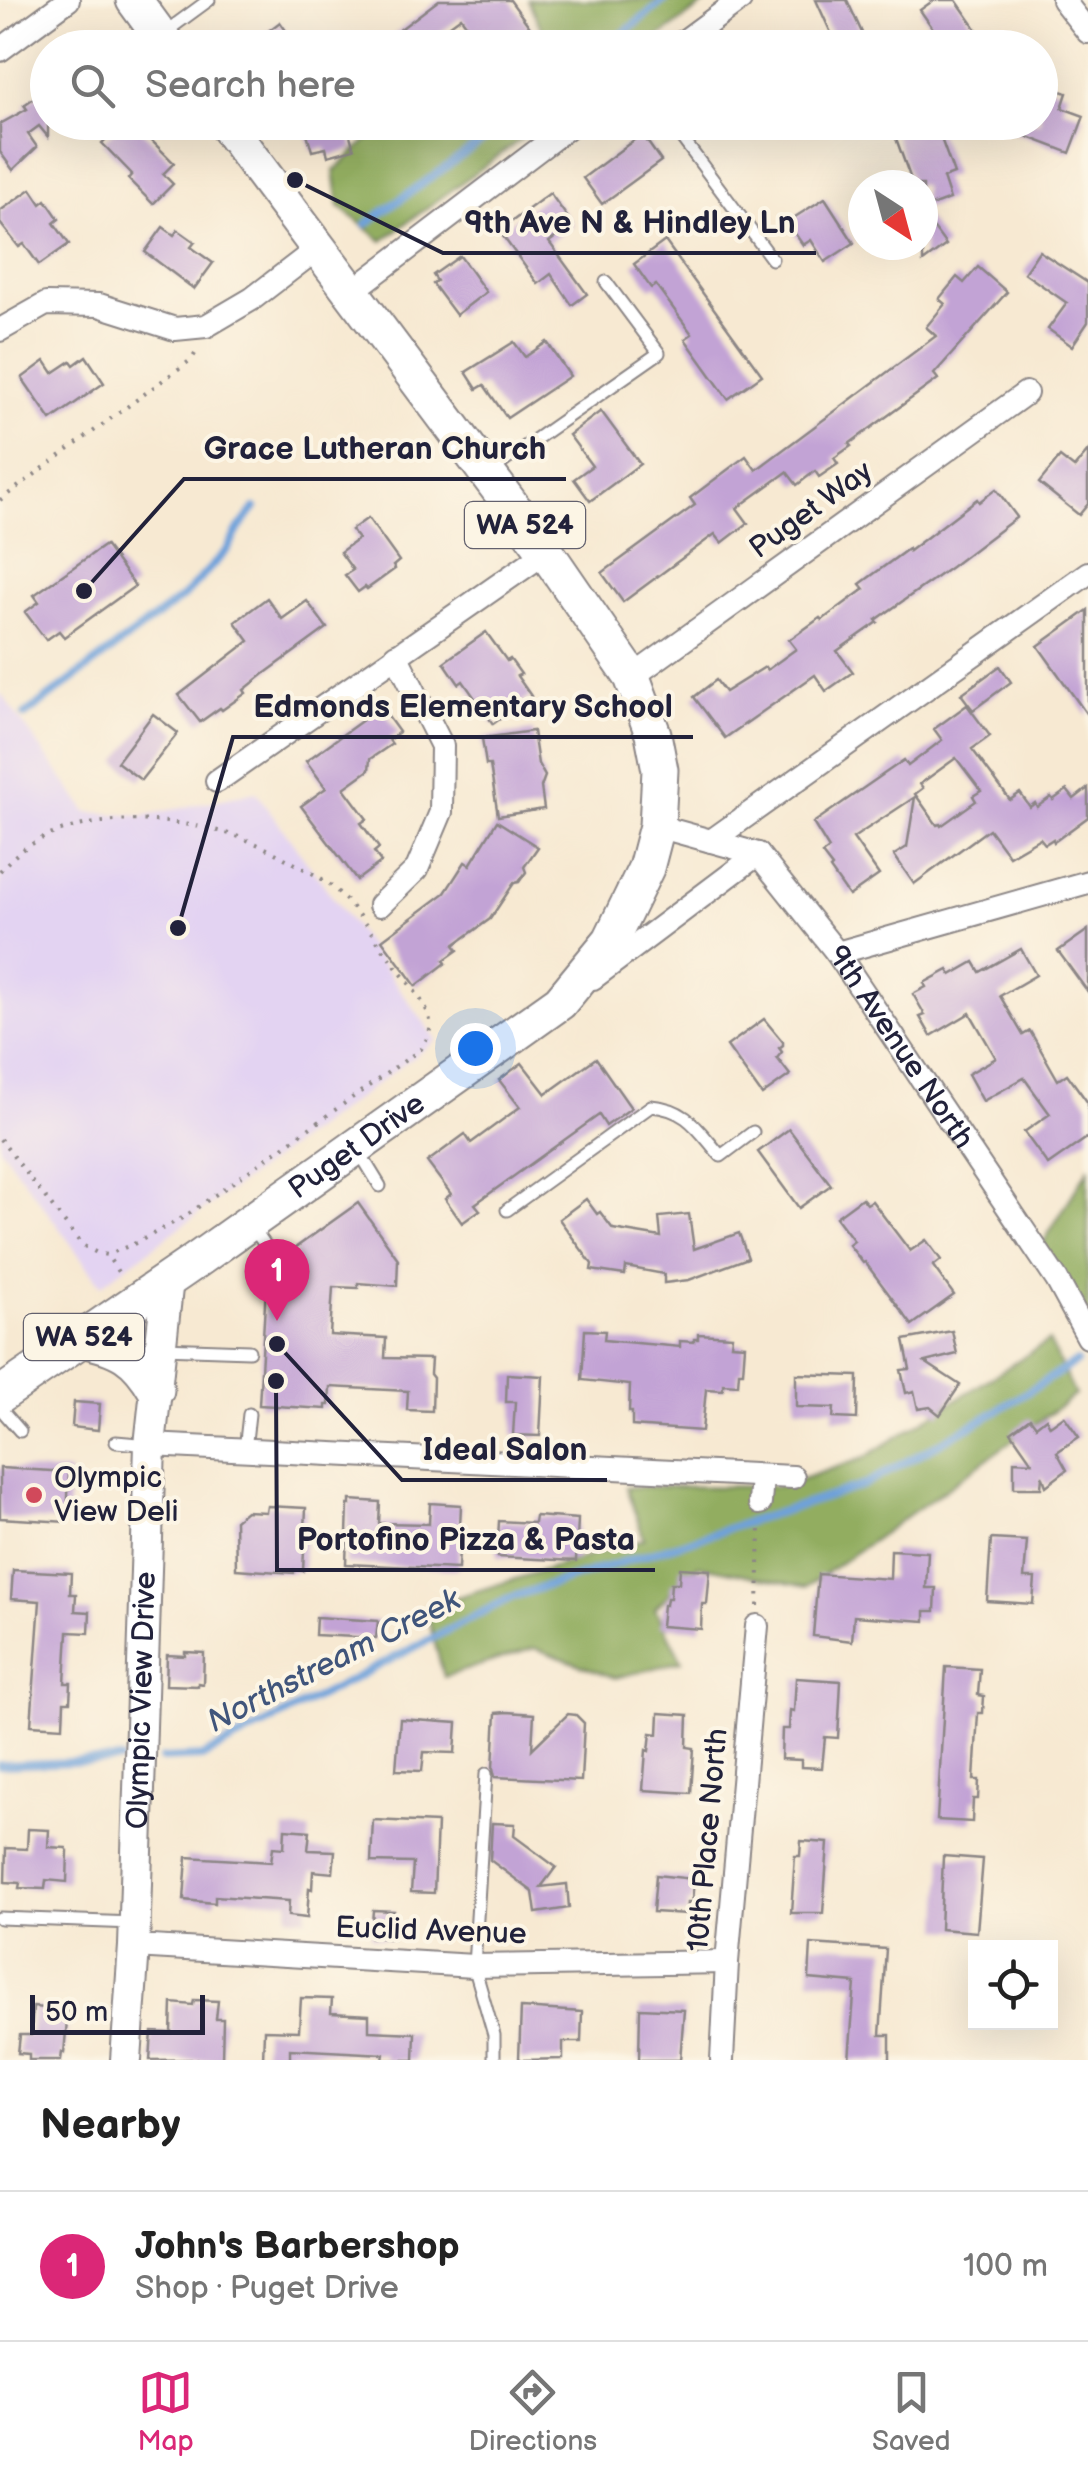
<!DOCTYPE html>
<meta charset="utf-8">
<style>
:root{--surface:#fff;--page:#f2f2f2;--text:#222;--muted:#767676;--line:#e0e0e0;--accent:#db2777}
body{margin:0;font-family:"Balsamiq Sans",sans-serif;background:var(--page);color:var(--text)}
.controls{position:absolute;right:30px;bottom:30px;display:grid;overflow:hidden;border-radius:0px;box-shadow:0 10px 40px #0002}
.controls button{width:90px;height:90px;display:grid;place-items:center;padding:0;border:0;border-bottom:2px solid var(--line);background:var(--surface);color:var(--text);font:50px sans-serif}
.compass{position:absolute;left:848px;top:170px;width:90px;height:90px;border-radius:50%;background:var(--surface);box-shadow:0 10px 40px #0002;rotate:144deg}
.scale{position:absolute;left:30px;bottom:25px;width:175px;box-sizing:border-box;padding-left:10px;border:5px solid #22223b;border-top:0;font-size:28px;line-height:35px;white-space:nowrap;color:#22223b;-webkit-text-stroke:8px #fcf5e5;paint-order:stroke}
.you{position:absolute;left:475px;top:1048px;width:35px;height:35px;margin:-25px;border:8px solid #fff;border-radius:50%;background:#1a73e8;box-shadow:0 0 0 15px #1a73e833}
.badge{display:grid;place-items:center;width:65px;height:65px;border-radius:50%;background:var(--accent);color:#fff;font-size:32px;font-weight:700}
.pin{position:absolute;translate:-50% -82px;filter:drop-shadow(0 2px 5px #0008)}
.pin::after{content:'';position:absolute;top:52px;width:35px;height:30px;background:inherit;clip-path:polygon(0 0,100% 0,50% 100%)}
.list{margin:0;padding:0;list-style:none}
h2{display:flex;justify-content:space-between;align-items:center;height:130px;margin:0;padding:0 40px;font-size:42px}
h2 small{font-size:32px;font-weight:400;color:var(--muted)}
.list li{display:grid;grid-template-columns:65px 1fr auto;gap:30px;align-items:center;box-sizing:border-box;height:150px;padding:0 40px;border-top:2px solid var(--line)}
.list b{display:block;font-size:38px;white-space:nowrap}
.list p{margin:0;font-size:32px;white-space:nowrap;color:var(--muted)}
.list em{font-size:32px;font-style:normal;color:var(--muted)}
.icon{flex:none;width:55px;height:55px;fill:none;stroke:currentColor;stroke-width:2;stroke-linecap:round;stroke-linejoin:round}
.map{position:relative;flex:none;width:1088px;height:2060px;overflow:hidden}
.search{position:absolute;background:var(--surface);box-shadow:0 10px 40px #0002;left:30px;right:30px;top:30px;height:110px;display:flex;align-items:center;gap:25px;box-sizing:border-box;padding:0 35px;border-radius:55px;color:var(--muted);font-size:38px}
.sheet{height:280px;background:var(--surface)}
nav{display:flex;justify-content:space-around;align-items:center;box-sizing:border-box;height:140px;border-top:2px solid var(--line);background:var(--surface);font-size:28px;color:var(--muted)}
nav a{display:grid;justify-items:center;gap:5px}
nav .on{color:var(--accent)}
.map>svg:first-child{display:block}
.built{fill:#e3d3f2}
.forest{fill:#92ad60;stroke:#5a684e;stroke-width:2.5}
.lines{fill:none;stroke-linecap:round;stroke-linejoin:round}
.stream{stroke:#6ea1da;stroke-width:8}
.building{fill:#c2a3d5;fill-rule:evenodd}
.lane-casing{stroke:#8c8686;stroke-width:15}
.street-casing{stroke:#8c8686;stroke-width:26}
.secondary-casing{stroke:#8c8686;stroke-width:34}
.primary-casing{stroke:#8c8686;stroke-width:39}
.path{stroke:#8c8686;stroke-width:4;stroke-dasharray:2.5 8;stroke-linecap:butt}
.lane{stroke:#fff;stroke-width:11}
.street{stroke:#fff;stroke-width:22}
.secondary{stroke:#fff;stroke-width:30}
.primary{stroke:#fff;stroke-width:35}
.poi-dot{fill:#d1495b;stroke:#fcf5e5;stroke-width:4}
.labels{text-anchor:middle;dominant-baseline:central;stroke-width:8;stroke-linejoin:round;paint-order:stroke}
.shield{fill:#fcf5e5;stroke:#63616e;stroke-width:2.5}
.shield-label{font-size:28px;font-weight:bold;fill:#22223b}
.street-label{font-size:30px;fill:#22223b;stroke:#fcf5e5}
.poi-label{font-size:30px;fill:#22223b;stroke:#fcf5e5;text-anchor:start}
.water-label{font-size:32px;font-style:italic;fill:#40557b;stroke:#fcf5e5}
.leader{fill:none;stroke:#22223b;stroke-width:4}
.callout-dot{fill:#22223b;stroke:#fcf5e5;stroke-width:4}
.callout-label{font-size:32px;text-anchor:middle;font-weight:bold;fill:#22223b;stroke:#fcf5e5;stroke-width:8;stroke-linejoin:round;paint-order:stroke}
</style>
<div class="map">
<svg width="1088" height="2060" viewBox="0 0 1088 2060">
<rect width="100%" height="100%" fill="#fcf5e5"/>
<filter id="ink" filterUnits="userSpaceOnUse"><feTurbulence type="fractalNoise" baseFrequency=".01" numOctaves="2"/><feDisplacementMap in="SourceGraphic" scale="20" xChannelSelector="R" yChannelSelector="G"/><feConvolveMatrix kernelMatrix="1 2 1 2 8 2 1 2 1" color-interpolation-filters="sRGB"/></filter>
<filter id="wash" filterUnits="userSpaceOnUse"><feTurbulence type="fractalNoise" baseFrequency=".0048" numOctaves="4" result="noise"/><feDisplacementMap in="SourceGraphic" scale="40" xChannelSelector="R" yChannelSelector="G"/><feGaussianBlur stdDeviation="2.25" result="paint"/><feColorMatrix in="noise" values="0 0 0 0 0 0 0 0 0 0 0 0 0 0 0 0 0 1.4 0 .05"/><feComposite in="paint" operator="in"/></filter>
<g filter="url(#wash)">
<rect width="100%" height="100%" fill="#f7e9d2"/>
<path class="built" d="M0,692l87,120 55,4 114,-24 181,248 -336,245 -101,-138z"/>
<g class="forest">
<path d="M528,0h182l-65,47h-110l11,-8z"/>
<path d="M392,122h151v1l-161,118 -43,-35 -5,-35 50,-47z"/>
<path d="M1088,1169v148l-47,-71z"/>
<path d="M1049,1341l26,54 -139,101 -130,91 -108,-22 -43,43 27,53 -67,17 -81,-30 -90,29 -19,-70 219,-68 -18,-52 155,-1 83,-28z"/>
</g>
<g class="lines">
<g class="stream">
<path d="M605,48l60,-48"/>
<path d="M366,224l143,-102"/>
<path d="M25,715l159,-119 43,-46 13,-23 15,-19"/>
<path d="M162,1759l40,-2 310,-160 350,-111 123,-68 91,-56"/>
<path d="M0,1765l120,-5"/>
</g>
</g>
<g id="blocks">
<g class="building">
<path d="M439,0h71l27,37 -15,11h-39l-22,-31 -42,31h-16l-9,-14z"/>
<path d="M816,0h31l22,48h-71l33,-15z"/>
<path d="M934,0h22l26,37 -16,11h-56l24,-18 -14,-20z"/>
<path d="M280,22l18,26h-52z"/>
<path d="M1040,83l27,10 -5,15 22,8 -14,37 -76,-29v-2h46z"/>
<path d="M48,88v49l-9,-11 -11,8 9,13 -24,23 -13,-18v-28l27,-15 -3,-4z"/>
<path d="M123,122h10l41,41 -11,11 10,10 -20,20 -25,-25 4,-5 -30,-31z"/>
<path d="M317,122h29l8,27 -26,7 -2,-8 -14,3 -7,-25z"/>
<path d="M890,122h45l19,52 -11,4 7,21 -27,10v-24h-10z"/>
<path d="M642,134l19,27 -59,43 -19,-26z"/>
<path d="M31,189l10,15 5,-4 13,19 -5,4 15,21 -30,21 -15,-21 -5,3 -19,-24v-12z"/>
<path d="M550,193l23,32 -24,17 38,52 -15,11 -21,-31 -13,10 -39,-53z"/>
<path d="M825,198l29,45 -29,19 -14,-22 -8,5 -16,-23z"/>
<path d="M923,214l23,31 -23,17z"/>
<path d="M163,227l11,8 4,-5 17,12 -4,5 22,16 -19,26 -49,-37z"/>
<path d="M665,241l97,134 -34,24 -43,-60 7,-5 -36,-49 -5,3 -17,-24z"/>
<path d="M1039,251l49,32v39l-16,24 -24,-17 19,-26 -43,-30z"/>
<path d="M460,256l26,36 -30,23 -23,-31 4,-3 -4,-6z"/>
<path d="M978,267l29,25 -73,82 4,5 -89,65 2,2 -17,12 4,6 -19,13 -4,-6 -18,14 -10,-13 -50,36 11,15 -26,20 -7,-9 -92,68 -21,-29 93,-68 -5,-7 56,-42 10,14 180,-134 -10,-9 19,-23 -6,-5 18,-22 7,6z"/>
<path d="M514,342l11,15 22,-15 23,34 -63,42 -23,-33 -7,4 -11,-17z"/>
<path d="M86,356l18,27 -53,37 -29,-42 23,-17 8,12 18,-12 3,4z"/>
<path d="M601,411l39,53 -50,37 -16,-22 18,-13 -23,-31z"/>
<path d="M1088,451v53l-9,11 -40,-32 21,-26 14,11z"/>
<path d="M996,489l21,28 -66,50 -75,53 2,2 -41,29 16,21 -27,19 -11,-16 -90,63 -31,-41 22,-17 9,12 40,-25 2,3 29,-21 -7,-9 31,-22 2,2 42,-31 -4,-5 48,-35 1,2 68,-52 2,3z"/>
<path d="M368,518l31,43 -6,5 2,3 -28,20 -2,-2 -7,5 -13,-17 8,-5 -13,-18 18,-13 -7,-9z"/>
<path d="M105,545l30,41 -71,51 -5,-6 -13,9 -21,-28 14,-10 -5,-7z"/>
<path d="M267,598l15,21 25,-18 20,27 -63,46 -20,16 2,3 -24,17 -2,-2 -20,14 -21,-27 70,-54 -14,-19z"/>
<path d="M1088,610v106l-50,-70z"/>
<path d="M486,632l21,29 3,-2 11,15 -4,2 14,20 -38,28 -30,-43 -4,3 -15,-22z"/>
<path d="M1000,666l11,16 -38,28 -12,-16z"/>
<path d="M967,705l23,31 -18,13 38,51 10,-7 10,14 5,-4 2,4 14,-10 2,3 14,-10 7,9 14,-11v29l-34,25 -1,-3 -8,5 -5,-6 -31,18 -20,-27 -75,55 -20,-29 13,-8 8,-50 -62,41 26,37 -30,21 -19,-27 2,-2 -10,-13 7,-5 -16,-26 91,-63 4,6 34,-26 -8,-11zM956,758l25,33 -8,5 3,5 -35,25 -1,-2 -3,1 -22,-31 8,-6 -3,-4z"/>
<path d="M381,707l18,25 -10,8 3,4 -22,15 -1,11 -25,18 23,31 -6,4 18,25 -5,4 7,10 -24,18 -56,-74 25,-18 -20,-27z"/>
<path d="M153,714l25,19 -37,47 -24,-18z"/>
<path d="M533,731l5,33 7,12 -4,11 3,22 -46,7 -8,-51h-4l-4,-27z"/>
<path d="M497,821l41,26 -14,20 2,5 -7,10 -5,1 -24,36 -36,26 4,5 -14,10 2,3 -30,23 -34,-46 63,-47 20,-31 5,3z"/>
<path d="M1088,930v62l-30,-41z"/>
<path d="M1021,949l15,26 -36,21 23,39 7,-4 28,49 9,-6 21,29v34l-40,28 -24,-33 26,-18 -26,-36 -41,23 -15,-27 28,-16 -26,-45 -39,23 -11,-19 5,-2 -12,-21 13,-7 -2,-4 24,-13 3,5 23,-13 6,10z"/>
<path d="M764,1019l19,23v3l-4,3 3,4 -5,6 13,17 -28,20 -35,-49z"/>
<path d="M596,1058l35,50 -25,18 -7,-11 -124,89 5,6 -18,13 -17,-24 6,-5 -24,-32 38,-28 6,9 49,-36 -21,-27 23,-17 24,31z"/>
<path d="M789,1129l42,56 -32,23 -41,-56z"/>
<path d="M862,1198l5,6 5,-3 38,50 16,-11 15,20 -8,6 21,29 -42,30 -47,-63 -2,1 -14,-18 5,-4 -18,-24z"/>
<path d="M586,1199l11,15 3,-2 13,17 48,8 -2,-20 30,-3 5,35 45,-16 9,25 -59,22 -25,3v-9l-38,-7 -1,8 -34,-5 1,-6 -33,-45z"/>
<path d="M358,1203l40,56 -1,27 -39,-3v5l-25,-1 -3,48 56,3 -1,20 46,1 -1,15 3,4 -1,33 -25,-1 1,-19 -78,-4 -1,18h-3v4l-67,-4 7,-119 18,1 1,-26 10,-4v-9z"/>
<path d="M585,1330l20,1 -1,9 76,7v-6l14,1v-3h4v-5l34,2 -1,8 14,1 -2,27h-4l-1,13 -15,-1v6l-17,-1 -4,42 -70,-5v-14h-3l1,-27 -48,-5z"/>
<path d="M952,1331l5,23 -32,8 35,23 -20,30 -10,-8 -12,2 -4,-18 -8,2 -5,-23 9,-1 -6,-29z"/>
<path d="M507,1374l36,2 -3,60 -27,-1 2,-33h-9z"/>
<path d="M796,1374l62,2 -1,43 -24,-1 1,-10 -38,-1z"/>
<path d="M74,1402l26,2 -2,26 -26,-3z"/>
<path d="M1064,1416l15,21 -22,15 10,18 -21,16 -4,-11 -1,13h-27v-27l18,1 -21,-30 19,-14 6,8 10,-8 4,8z"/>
<path d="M0,1468l69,4 -2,50 -67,-4z"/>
<path d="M350,1500l30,2 -1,21 50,1 1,-21 31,2 -3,64 -112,-5 2,-59h2z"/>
<path d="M267,1506l39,2 -3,63 -9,-1v3l-58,-4 -1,-49 11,-9 20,1z"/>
<path d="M535,1516l43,3 -2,42 -79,-4 2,-36 35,2z"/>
<path d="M991,1539l36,2 -3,37h11l-2,26 -46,-3z"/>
<path d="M891,1550l37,2 -2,36h10l-1,23h-10v10l-71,-5 -2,25 -39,-5 5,-62 72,5z"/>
<path d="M680,1568l30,2 -3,34h-5l-1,25 -40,-3 2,-21h3l1,-7h3l1,-15h8z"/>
<path d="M13,1570l58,3 -1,21h6l-1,17 15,1 -1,21 -21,-1 -3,51h6l-1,19h-6l-1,25 -32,-2 9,-124 -29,-2z"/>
<path d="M316,1617l62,4 -2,17 -61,-3z"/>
<path d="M185,1652l19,1 -1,31 -5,-1v3l-32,-1 1,-30 18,1z"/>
<path d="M946,1667l34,2 -2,26 6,1 -1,17h-5l-4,67h5l-1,19h-5l-1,23 -35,-2z"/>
<path d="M796,1678l45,3 -3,57 -13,-1 -3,31 -21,-1v-7l-20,-1 1,-30h7l1,-19 4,1z"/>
<path d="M507,1712l27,2 -2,35 36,-35 8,1 8,8 -3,58 -86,-4 -2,-9 3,-55z"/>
<path d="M659,1713l29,2 -1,32 7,1 -3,45 -48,-3 3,-40 3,1 2,-18 7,1z"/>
<path d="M400,1719l57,4 -2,30 -31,-1 -2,19 -26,-1z"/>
<path d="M373,1820l64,3 -3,70 -23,-1 2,-29 -42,-1z"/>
<path d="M492,1823l23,1 -1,12 42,31 -15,20 26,-3 2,24 -33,5 -3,-21 -43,-32z"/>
<path d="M28,1829l21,1 -1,17 18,1 2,3 -1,31 -21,-2 -1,9 -26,-1 1,-5 -15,-1 1,-34 21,1z"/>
<path d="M285,1829l25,2 -2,19 27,1 -2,22 -20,-2 -1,18 -3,-1 -2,30 -19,-2 1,-15 -74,-5v7l-31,-3 3,-43 84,5 2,-15 11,1z"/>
<path d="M801,1841l27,2 -5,70h-32l4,-57h5z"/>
<path d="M943,1856l40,3 -6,73 -37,-3z"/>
<path d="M656,1875l38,4 -2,23h-4l-1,12 -34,-2z"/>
<path d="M373,1910l21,1 -1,28 -22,-2z"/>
<path d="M811,1944l75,5 -6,86h10v25h-41l6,-77 -46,-4z"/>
<path d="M301,1998l31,1 -1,14 38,2v16l46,2 -1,27h-31l1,-6 -94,-5v11h-27l1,-30 35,1z"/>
<path d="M194,2000l24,1 -2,18h7l-1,40 -72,1 2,-28 19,1 1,-30 21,2z"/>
<path d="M33,2007l35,3 -4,43 -2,-1 -1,8h-32v-6l-11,-1 2,-18h11z"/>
<path d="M521,2008l61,4 -1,30h-18v17l-42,1 -2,-2z"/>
<path d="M640,2008l44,2 -4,50h-41z"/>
</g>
</g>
</g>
<g filter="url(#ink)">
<use href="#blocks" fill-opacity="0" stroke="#8c8686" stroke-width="2.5"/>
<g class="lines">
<defs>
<g id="lane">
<path d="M164,33l45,-33"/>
<path d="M670,122l102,137"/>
<path d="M489,472l170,-119 -53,-71"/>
<path d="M358,1150l22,36"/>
<path d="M507,1210l144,-104c37,3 47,24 70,50l32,-24"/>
<path d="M251,1225l19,27h17"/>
<path d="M163,1348l86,3"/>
<path d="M0,1408l20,23"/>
<path d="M116,1442l34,3"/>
<path d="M245,1450l4,-36"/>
<path d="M486,1774l-12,192 20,69v25"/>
<path d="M0,1918l134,5"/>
</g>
<g id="street">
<path d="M1063,0l25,32"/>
<path d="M675,48l65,-48"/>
<path d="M0,50l68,-50"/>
<path d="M350,293l225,-171"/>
<path d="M0,330l46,-26 53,1 76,24 31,-3 46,-27 65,-50"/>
<path d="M632,677l394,-284"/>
<path d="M217,781l329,-229"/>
<path id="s1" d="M657,826l101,28 79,99 220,327 31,57"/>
<path d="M711,841l377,-268"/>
<path d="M380,905l37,-36 24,-57 1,-66 -46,-91"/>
<path d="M837,953l251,-71"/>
<path d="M593,978l165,-124"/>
<path d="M150,1445l643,32"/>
<path d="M760,1503l2,-27"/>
<path d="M134,1946l340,20 253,-4"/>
<path d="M722,2060l5,-98 30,-336"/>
</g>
<g id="secondary">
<path id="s2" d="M126,2060l8,-114 16,-501 18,-166"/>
</g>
<g id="primary">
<path d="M134,0l35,48"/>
<path d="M81,1339c38,8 55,16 75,51"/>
<path id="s3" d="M0,1395l197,-135 363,-258 51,-62 35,-72 11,-42 3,-56 -7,-36 -21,-57 -86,-125 -322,-430"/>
</g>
</defs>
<use href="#lane" class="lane-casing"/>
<use href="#street" class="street-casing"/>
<use href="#secondary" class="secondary-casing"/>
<use href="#primary" class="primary-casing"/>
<g class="path">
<path d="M0,500l192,-141 6,-10"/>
<path d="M0,871c52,-64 165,-57 236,-35 22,7 43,19 63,30 8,5 18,9 26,15 28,21 48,55 68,82 11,15 35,41 37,58 2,11 -4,19 -9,28l-237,168 -46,25 -31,13"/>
<path d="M0,1139l82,106 15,8 10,2 13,20"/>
<path d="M758,1606l2,-80"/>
</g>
<use href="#lane" class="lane"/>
<use href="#street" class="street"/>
<use href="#secondary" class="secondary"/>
<use href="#primary" class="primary"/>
</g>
</g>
<circle class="poi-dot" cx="34" cy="1495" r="10"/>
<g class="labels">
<g class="shield">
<rect x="465" y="502" width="120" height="46" rx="8"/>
<rect x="24" y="1314" width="120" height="46" rx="8"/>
</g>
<g class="shield-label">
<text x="525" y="525">WA 524</text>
<text x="84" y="1337">WA 524</text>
</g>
<g class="street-label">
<text transform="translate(811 510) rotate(-36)">Puget Way</text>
<text stroke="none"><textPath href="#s1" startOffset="345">9th Avenue North</textPath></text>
<text stroke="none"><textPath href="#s3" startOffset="435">Puget Drive</textPath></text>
<text stroke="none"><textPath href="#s2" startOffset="360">Olympic View Drive</textPath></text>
<text transform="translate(708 1840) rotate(-85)">10th Place North</text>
<text transform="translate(431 1931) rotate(2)">Euclid Avenue</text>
</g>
<g class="poi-label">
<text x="54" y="1478">Olympic<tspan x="54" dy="34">View Deli</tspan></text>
</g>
<g class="water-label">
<text transform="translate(334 1661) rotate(-27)">Northstream Creek</text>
</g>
</g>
<path class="leader" d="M295 180L443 253H816M84 591L184 479H566M178 928L233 737H693M277 1344L402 1480H607M276 1381L277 1570H655"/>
<g class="callout-dot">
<circle cx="295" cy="180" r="10"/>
<circle cx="84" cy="591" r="10"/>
<circle cx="178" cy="928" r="10"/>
<circle cx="277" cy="1344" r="10"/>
<circle cx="276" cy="1381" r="10"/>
</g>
<g class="callout-label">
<text x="630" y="233">9th Ave N &amp; Hindley Ln</text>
<text x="375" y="459">Grace Lutheran Church</text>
<text x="463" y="717">Edmonds Elementary School</text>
<text x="505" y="1460">Ideal Salon</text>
<text x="466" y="1550">Portofino Pizza &amp; Pasta</text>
</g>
</svg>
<div class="controls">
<button><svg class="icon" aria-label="locate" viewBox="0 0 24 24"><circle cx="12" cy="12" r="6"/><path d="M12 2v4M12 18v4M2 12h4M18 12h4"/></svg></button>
</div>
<svg class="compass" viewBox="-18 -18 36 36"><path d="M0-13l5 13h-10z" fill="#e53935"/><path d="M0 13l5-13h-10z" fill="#767676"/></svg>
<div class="scale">50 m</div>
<div class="you"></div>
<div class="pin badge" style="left:277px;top:1321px">1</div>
<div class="search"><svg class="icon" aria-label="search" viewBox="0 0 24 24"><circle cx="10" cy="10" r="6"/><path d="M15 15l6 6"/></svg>Search here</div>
</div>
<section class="sheet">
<h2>Nearby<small></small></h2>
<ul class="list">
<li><span class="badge">1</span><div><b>John's Barbershop</b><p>Shop · Puget Drive</p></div><em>100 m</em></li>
</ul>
</section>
<nav>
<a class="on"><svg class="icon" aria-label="map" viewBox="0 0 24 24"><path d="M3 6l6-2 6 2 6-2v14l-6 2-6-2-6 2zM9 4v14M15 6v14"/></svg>Map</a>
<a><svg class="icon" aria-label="directions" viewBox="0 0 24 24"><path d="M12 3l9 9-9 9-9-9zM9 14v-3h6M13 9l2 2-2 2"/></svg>Directions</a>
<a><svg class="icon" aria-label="saved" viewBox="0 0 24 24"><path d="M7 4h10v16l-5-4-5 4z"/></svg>Saved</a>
</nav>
